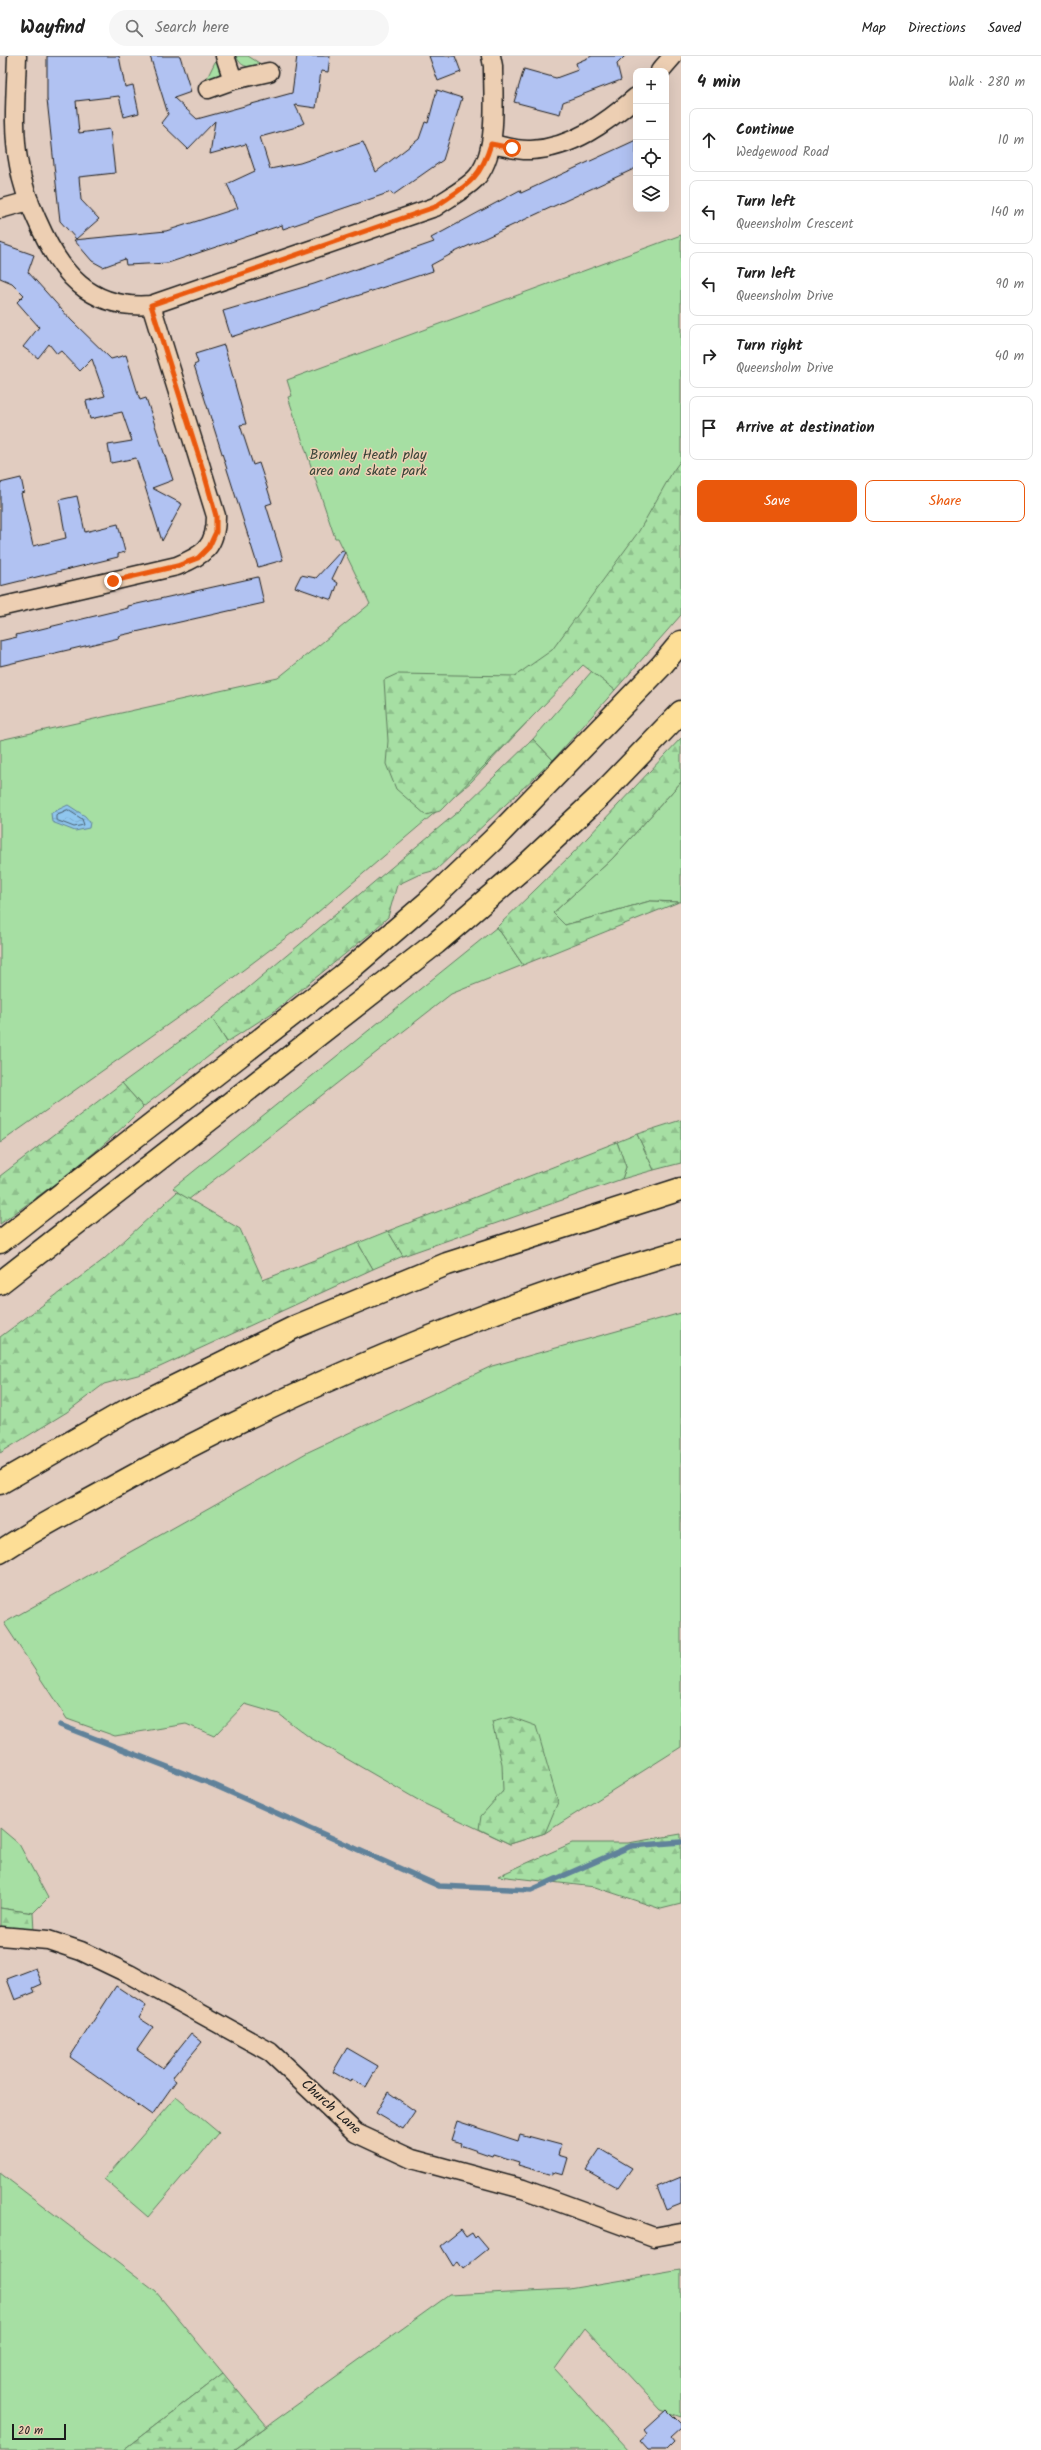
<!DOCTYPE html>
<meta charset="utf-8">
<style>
:root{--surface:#fff;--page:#f6f6f6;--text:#222;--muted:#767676;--line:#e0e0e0;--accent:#ea580c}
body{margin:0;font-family:Kalam,sans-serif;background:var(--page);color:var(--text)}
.controls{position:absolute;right:12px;top:12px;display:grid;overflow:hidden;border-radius:8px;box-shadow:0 4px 16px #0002}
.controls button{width:36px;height:36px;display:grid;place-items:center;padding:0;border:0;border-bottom:1px solid var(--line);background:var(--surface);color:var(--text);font:20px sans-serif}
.scale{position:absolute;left:12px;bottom:10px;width:54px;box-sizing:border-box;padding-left:4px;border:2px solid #1c1c1c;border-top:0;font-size:11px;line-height:14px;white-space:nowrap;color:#1c1c1c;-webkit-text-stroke:3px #edcfb3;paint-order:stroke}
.stop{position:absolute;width:12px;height:12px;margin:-9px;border:3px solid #ea580c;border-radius:50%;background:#fff}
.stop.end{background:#ea580c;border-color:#fff;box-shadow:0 1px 4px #0008}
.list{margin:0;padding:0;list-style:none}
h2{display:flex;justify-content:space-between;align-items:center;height:52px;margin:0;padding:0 16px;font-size:17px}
h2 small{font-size:13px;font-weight:400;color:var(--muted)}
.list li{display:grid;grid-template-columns:26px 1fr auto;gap:12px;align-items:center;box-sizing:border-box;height:64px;margin:0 8px 8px;padding:0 8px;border:1px solid var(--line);border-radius:8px}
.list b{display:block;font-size:15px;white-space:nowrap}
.list p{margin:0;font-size:13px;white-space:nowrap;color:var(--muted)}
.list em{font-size:13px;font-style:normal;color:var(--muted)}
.actions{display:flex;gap:8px;padding:12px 16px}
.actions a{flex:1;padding:9px 0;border:1px solid var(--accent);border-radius:8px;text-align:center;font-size:14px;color:var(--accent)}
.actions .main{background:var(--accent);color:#fff}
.icon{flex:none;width:22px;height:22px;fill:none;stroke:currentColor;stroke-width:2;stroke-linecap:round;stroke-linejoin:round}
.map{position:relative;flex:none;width:681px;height:2394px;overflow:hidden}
header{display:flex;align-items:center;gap:24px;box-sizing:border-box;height:56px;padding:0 20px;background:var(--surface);border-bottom:1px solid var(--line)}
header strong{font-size:19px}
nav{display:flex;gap:22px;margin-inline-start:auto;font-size:14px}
.search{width:280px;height:36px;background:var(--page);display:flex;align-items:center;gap:10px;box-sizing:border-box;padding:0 14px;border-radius:22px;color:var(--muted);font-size:15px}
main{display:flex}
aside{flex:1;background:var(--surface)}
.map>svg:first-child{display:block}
.green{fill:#a6dfa3;stroke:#617e60}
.forest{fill:url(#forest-firs);stroke:#617e60}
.water{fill:url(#water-waves);stroke:#61829a}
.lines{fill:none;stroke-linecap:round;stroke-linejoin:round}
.shore{stroke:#4a6070;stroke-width:1}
.stream{stroke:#61829a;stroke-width:5.5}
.building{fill:#b1c2f2;stroke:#1c1c1c}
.minor-casing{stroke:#1c1c1c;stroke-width:21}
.highway-casing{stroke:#1c1c1c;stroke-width:25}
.minor{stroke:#edcfb3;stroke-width:18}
.highway{stroke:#fdde96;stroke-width:22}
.route{stroke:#ea580c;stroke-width:5}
.labels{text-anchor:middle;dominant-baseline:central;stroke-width:3;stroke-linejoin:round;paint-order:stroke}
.park-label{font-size:14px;fill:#384337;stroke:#edcfb3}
.street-label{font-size:14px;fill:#1c1c1c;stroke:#edcfb3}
</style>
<header>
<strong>Wayfind</strong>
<div class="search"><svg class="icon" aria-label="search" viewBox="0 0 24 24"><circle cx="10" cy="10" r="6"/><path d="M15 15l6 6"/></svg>Search here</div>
<nav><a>Map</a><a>Directions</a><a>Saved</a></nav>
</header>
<main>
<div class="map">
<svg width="681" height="2394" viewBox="0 0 681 2394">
<defs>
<pattern id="forest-firs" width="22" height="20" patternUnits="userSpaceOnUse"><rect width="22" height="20" fill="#a6dfa3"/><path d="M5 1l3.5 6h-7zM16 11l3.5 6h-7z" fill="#8ebf8c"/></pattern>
<pattern id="water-waves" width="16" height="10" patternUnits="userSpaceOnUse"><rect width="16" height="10" fill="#8fc6ee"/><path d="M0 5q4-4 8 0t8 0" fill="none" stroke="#7baacc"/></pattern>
</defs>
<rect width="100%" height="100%" fill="#e1ccc0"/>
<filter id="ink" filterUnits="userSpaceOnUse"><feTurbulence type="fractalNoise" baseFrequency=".025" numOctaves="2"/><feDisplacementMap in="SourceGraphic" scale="8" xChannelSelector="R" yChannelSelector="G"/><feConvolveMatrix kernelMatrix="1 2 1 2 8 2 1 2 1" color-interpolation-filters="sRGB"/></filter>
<g filter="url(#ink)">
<g class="green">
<path d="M218,0l4,16 -19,14z"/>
<path d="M236,0h12l16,10c-12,1 -22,4 -28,-10z"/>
<path d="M681,179v278l-89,140 -121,129 -167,142 -90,68 -214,151v-403l278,-62 92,-74 -32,-66h-3l-47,-141 4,-1 -5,-16z"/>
<path d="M592,615l23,19 -62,70 -20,-21z"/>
<path d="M681,726v120l-31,-1 -85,24 -12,-12 59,-54z"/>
<path d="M497,871l26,38 -72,29 -263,206 -15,-12z"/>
<path d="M212,962l15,24 -84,65 -21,-24z"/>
<path d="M637,1078l17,36 -32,9 4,-12 -9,-25z"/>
<path d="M388,1175l15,25 -30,13 -15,-26z"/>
<path d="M681,1257v434l-136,86 -35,11 -85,-40 -116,-67 -30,-23 -34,-10 -31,32 -28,-12 -71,12 -48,-17 -63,-96 304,-171 184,-86z"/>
<path d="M0,1772l19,16 29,54 -15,15 -33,-5z"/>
<path d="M176,2041l43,36 -71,84 -44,-38z"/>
<path d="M0,2117l156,119 67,81 -100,77h-123z"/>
<path d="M681,2214v147l-20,-7 -76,-82 -30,41 74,81h-395l215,-155 120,-6z"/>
</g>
<g class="forest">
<path d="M681,404v155l-66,75 -32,-25 -143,146 -14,4 -30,-26 -10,-25 2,-23 -4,-61 13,-6 118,2 37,-26 87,-119 34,-60z"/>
<path d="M681,682v44l-69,77 -59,54 12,12 85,-24 29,1 -156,63 -26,-38 75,-73z"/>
<path d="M533,683l20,21 -117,110 -18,5 -21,10 -9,32 -17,16 -99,80 -45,29 -15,-24 248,-208z"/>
<path d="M122,1027l21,24c-45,47 -91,79 -143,117v-48z"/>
<path d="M681,1064v43l-27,7 -17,-36z"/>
<path d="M617,1086l9,25 -4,12 -219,77 -15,-25z"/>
<path d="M177,1136l63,37 23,51 95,-37 15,26 -224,103 -45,12 -37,28 -67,41v-116l103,-77z"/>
<path d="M511,1661l25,9 22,76 -13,31 -35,11 -31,-15 2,-13 22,-25 -1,-27 -10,-42z"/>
<path d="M681,1778v70l-20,5 -66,-22 -97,-11 74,-33h56z"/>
<path d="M0,1852l33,5 1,18 -34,-1z"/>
<path d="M223,2317l44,53 -33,24h-111z"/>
</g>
<path class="water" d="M68,749l17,11 5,6 -1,6 -14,3 -23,-9 -1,-9z"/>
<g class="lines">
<path class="shore" d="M68,754l14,9 2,6 -10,2 -18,-7v-5z"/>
<path class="stream" d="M60,1669l154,60 225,101 92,4 100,-44 50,-4"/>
</g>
<g class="building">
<path d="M47,0h72l6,31 8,-2 6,28 -15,4 -5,-21 -43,5 3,32 31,-4 5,44 -36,4 2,23 18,19 -23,20 -16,-18 -13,-122z"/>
<path d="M150,0h30l11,36 -17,6 23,21 95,-26 5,-37h33l-2,16 -7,-1 -5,37 -21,-3 9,18 -11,5 -33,9 10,32 30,-6 63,-21 13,30 43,-33 6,-17 3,1 9,-33 25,8 -19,62 -50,35 -2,-3 -108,37 -1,-4 -114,38 -42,2 -1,-6 -22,8 -11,-6 -18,-21 92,-9 72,-23 -11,-24 28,-13 -9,-27 -36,10 5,-33 -27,28 -27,-26 7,-9z"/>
<path d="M429,0h26l6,16 -23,9z"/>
<path d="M592,0h33l-8,8 4,16 -58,22 -3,12 -46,-12 10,-33 32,9 22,-8 -2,-7z"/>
<path d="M636,84v28l-179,83 -26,14 2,6 -202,66 -8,-26 91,-27 120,-42 -3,-4 89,-48 1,3z"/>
<path d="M0,187l34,12 -6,17 43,48 40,39 15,-4 14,45 6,-2 27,82 -21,8 30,16 -20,37 -26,-83 -25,5 -3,-18 24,-4 -10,-29 -32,7 -4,-18 19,-5 -13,-37 -12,12 -19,-20 -4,3 -8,-10 -11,14 -15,-11 16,-20 -22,-25 7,-7 -12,-12 -12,-5z"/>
<path d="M224,289l22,79 -6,1 13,40 6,-2 8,24 5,16 -6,2 17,55 -25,7 -64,-202 4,-2 -3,-9z"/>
<path d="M21,422l3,14 -3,1 12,53 33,-8 -7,-38 18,-4 8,36 33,-8 7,28 -7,2v3l-118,29v-103z"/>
<path d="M342,494l3,2 -13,27 6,4 -6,17 -37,-13 6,-12 15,3z"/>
<path d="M258,521l6,26 -146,33 1,2 -119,28v-25l17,-4 -1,-2 112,-27v-2z"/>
<path d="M36,1912l6,16 -9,4 2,4 -20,8 -8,-21z"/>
<path d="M116,1930l30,20 -7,12 14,9 -16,23 26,18 28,-35 11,9 -30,36 4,3 -24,34 -82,-58z"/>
<path d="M347,1992l31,18 -12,21 -15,-8 -1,3 -17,-10z"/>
<path d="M388,2036l27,19 -12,18 -27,-16z"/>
<path d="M457,2065l61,20 2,-7 41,11 -3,10 10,3 -5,17 -11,-3v3l-34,-10 1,-3 -26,-8 -1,2 -32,-11 1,-2 -10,-3z"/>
<path d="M600,2093l32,19 -14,20 -32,-18z"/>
<path d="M681,2121v27l-15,6 -9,-23z"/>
<path d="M461,2174l5,7 6,-4 3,5 2,-2 11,13 -25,20 -5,-7 -5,4 -12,-20z"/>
<path d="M667,2354l14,14v3l-11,10 4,5 -8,8h-18l-8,-9 8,-7 -3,-4z"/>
</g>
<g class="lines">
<defs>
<g id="minor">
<path d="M17,0c-1,36 -5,73 2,109 3,19 10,38 18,55 23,53 52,90 114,85l284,-98c13,-9 29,-17 40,-28 24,-24 18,-81 18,-113l-2,-10"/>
<path d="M660,15l13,-15"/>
<path d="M233,24l36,-8"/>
<path d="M208,33l25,-9 -8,-24"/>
<path d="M491,88c12,2 27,7 40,6 41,-2 75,-27 105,-53"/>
<path d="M0,153l29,-8"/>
<path d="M0,551l177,-41c27,-11 39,-19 39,-50l-65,-211"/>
<path d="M0,1880l48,4 33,11 48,23 141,78 86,81 56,26 111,30 131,48 27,-5"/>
</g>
<g id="highway">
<path d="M0,1186l342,-266 86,-74 66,-63 167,-173 20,-24"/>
<path d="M0,1227l436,-340 86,-74 78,-73 81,-84"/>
<path d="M0,1427l129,-74 168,-83 150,-62 234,-75"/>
<path d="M0,1496c34,-23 72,-42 108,-62 181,-101 374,-181 573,-239"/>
</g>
</defs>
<use href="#minor" class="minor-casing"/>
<use href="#highway" class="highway-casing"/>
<use href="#minor" class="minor"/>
<use href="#highway" class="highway"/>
</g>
</g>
<g class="lines" filter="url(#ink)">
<path class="route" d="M113,525l64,-15 21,-8 11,-11 7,-15v-16l-12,-43 -53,-168 284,-98c30,-21 45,-26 56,-63l21,4"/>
</g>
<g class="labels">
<g class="park-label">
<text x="368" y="399">Bromley Heath play<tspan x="368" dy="16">area and skate park</tspan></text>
</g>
<g class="street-label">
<text transform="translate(331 2051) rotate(42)">Church Lane</text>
</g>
</g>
</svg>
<div class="controls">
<button>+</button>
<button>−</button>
<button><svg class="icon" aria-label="locate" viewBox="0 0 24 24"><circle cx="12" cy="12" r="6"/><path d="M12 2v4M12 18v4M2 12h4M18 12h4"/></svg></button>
<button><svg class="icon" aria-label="layers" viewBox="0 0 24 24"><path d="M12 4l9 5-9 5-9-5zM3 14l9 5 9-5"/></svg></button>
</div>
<div class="scale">20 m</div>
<div class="stop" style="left:512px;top:92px"></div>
<div class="stop end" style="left:113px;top:525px"></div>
</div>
<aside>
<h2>4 min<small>Walk · 280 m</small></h2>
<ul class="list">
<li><svg class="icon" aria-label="ahead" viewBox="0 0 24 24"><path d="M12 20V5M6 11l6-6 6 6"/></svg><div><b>Continue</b><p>Wedgewood Road</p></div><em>10 m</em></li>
<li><svg class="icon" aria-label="left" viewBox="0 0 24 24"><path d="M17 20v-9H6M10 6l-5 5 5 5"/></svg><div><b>Turn left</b><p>Queensholm Crescent</p></div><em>140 m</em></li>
<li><svg class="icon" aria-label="left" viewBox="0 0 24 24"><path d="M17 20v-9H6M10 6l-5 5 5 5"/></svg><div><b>Turn left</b><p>Queensholm Drive</p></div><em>90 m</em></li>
<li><svg class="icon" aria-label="right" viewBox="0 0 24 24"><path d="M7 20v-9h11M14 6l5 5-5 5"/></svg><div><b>Turn right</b><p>Queensholm Drive</p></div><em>40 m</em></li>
<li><svg class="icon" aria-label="arrive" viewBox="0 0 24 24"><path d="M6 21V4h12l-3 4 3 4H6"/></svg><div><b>Arrive at destination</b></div></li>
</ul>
<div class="actions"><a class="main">Save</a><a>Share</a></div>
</aside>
</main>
